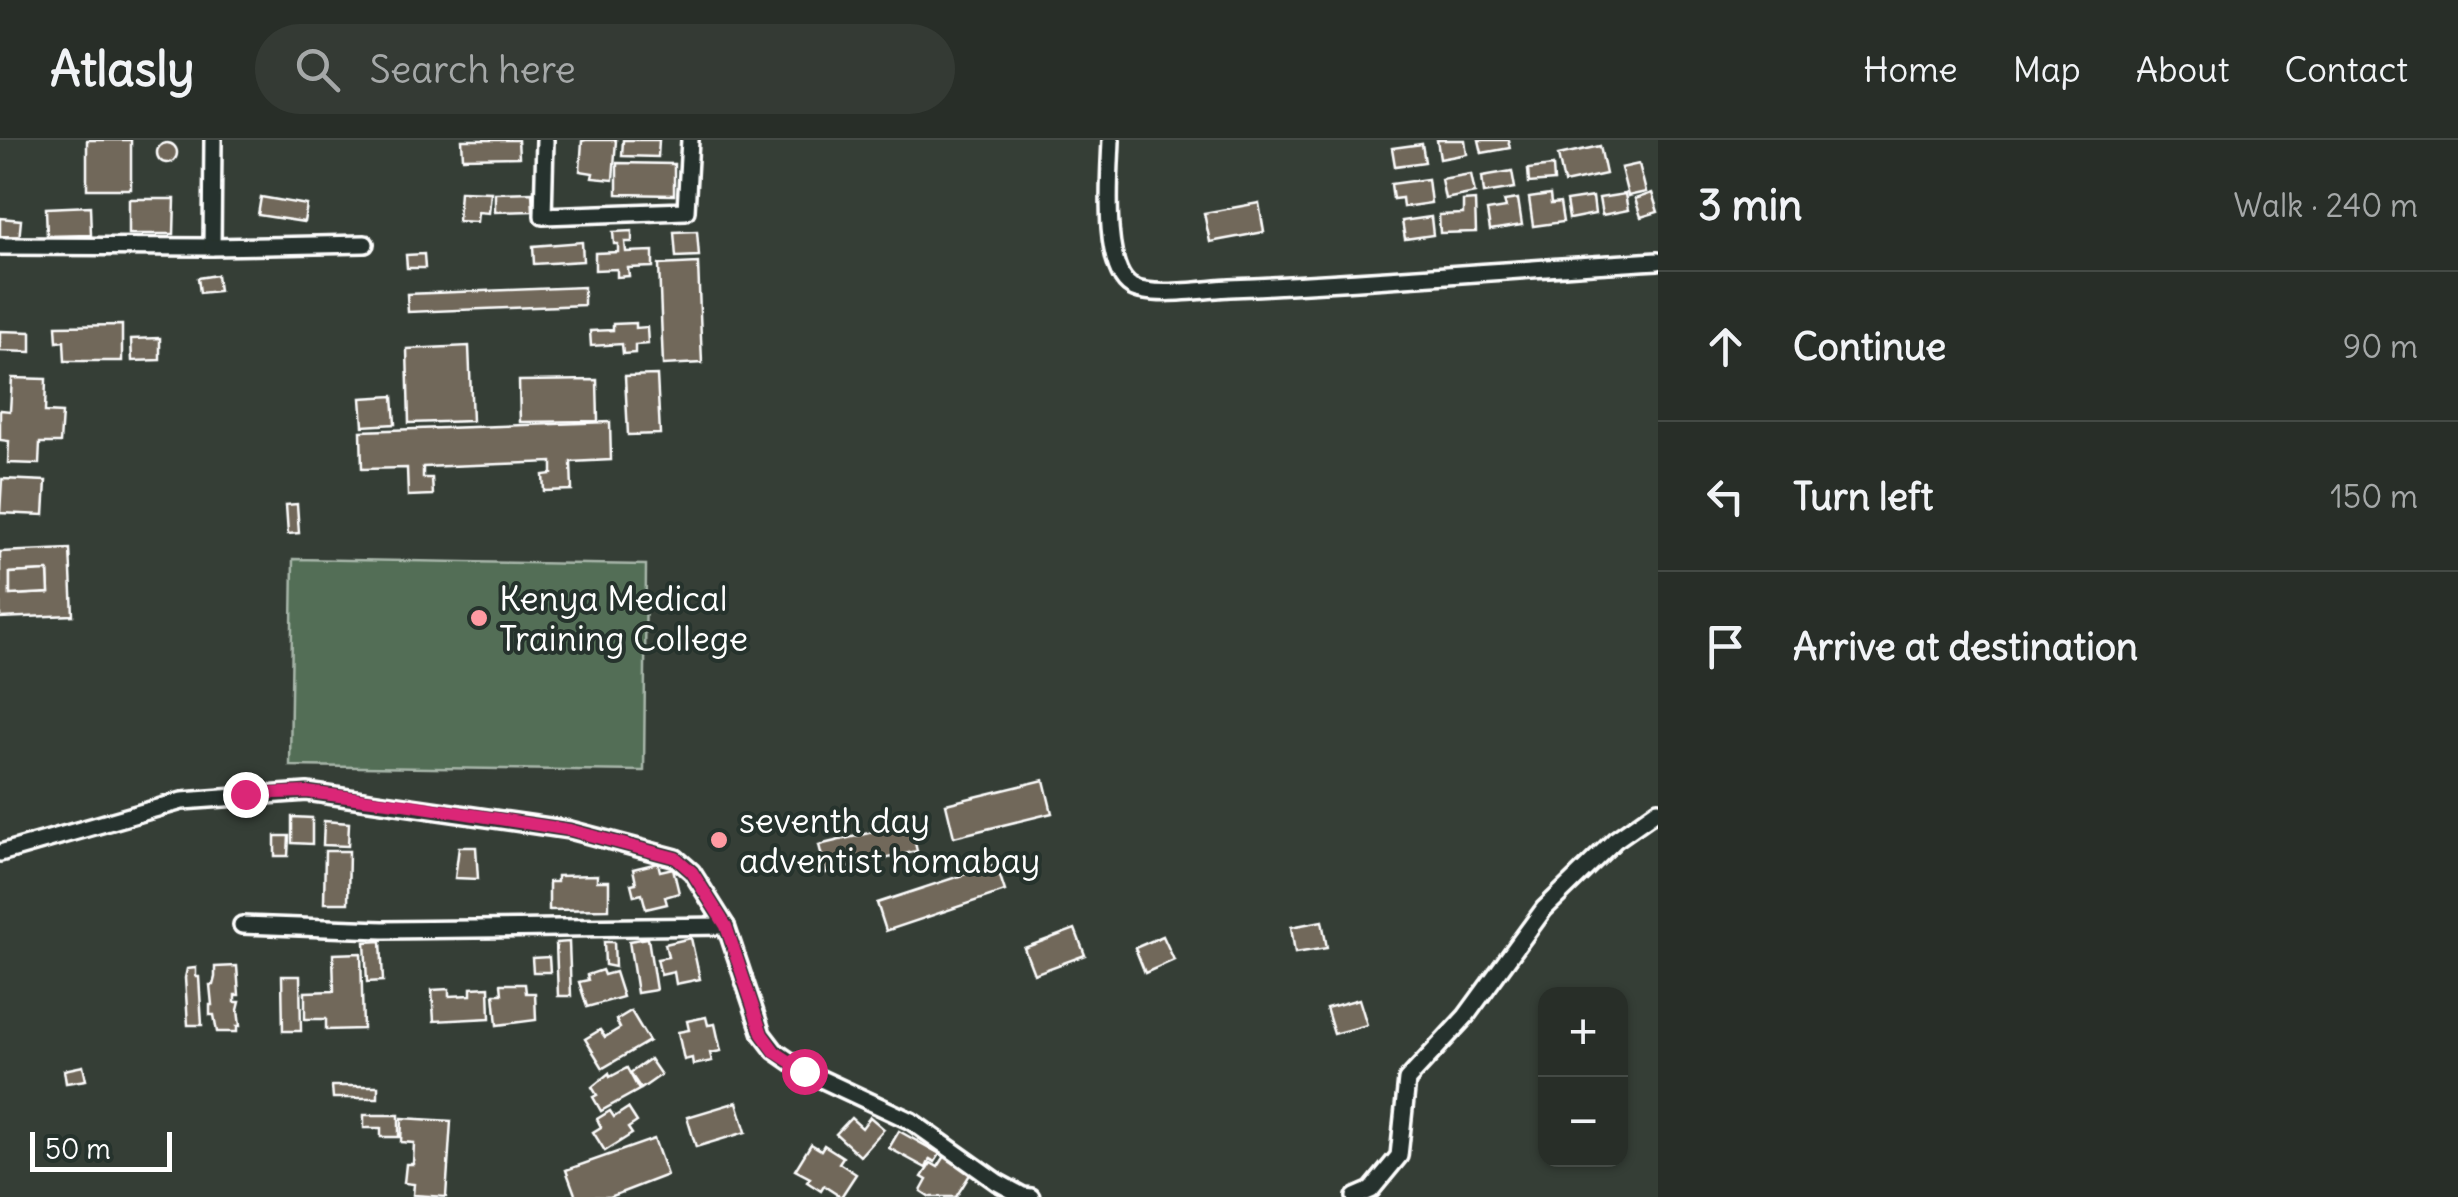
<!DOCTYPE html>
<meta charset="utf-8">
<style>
:root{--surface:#282e28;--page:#343a34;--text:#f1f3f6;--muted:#a5a8a8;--line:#444a45}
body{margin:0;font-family:Delius,sans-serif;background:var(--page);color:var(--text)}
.controls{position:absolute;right:30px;bottom:30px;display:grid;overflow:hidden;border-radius:20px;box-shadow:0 2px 8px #0004}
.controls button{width:90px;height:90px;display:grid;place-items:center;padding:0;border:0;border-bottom:2px solid var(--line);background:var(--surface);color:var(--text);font:50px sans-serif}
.scale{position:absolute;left:30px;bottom:25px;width:142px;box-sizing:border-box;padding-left:10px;border:5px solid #fff;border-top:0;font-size:28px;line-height:35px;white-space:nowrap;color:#fff;-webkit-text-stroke:8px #26332d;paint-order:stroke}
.stop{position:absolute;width:30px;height:30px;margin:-22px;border:8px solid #db2777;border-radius:50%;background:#fff}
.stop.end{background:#db2777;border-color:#fff;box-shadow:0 2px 10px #0008}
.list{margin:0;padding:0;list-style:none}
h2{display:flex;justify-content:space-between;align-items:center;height:130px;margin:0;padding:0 40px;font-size:42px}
h2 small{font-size:32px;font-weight:400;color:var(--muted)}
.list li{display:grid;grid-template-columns:65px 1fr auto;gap:30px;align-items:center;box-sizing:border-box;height:150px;padding:0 40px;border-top:2px solid var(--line)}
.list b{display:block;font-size:38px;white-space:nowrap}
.list em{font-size:32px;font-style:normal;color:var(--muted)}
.icon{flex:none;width:55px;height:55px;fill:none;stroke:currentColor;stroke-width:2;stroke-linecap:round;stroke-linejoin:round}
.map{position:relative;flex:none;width:1658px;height:1057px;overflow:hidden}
header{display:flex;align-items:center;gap:60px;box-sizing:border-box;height:140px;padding:0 50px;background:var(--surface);border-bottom:2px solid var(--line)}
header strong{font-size:48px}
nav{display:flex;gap:55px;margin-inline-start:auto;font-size:35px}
.search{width:700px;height:90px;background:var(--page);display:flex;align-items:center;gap:25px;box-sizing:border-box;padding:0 35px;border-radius:55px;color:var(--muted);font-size:38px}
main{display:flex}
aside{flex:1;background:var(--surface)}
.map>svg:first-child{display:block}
.green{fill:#526e56;stroke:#a8b6aa;stroke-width:2.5}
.building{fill:#71685a;stroke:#fff;stroke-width:2.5;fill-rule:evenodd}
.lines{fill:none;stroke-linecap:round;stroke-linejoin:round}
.street-casing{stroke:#fff;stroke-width:22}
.street{stroke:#26332d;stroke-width:15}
.route{stroke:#db2777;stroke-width:12}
.poi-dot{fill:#ff9aa2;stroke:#26332d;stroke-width:4}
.labels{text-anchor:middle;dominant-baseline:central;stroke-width:8;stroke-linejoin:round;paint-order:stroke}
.poi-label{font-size:35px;fill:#fff;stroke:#26332d;text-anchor:start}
</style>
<header>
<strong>Atlasly</strong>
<div class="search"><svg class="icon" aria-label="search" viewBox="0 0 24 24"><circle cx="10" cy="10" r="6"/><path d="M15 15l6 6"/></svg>Search here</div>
<nav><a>Home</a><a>Map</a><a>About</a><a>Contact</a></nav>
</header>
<main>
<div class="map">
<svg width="1658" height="1057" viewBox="0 0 1658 1057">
<rect width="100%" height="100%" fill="#353e36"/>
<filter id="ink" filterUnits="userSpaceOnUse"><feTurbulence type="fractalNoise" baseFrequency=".01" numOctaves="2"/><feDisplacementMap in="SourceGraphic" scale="20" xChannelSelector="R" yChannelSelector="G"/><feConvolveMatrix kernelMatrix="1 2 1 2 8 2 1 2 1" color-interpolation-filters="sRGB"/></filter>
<g filter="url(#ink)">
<path class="green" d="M293,419l353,6 -2,206 -354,-5z"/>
<g class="building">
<rect x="87" y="0" width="44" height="49"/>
<path d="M462,0h56l1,17 -56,1z"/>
<path d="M586,0h30l-3,40 -21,-2 1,-5 -13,-2 2,-30z"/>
<path d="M623,0h36l-1,17 -36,-1z"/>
<path d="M1437,0h28l2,14 -27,5z"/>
<path d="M1479,0h29l2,8 -28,5z"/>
<circle cx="167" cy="13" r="10"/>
<path d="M1422,4l3,18 -30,4 -3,-18z"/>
<path d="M1600,6l6,28 -42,9 -6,-28z"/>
<path d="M617,23l57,1v31l-57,-1z"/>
<path d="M1639,24l7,28 -18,4 -7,-28z"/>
<path d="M1553,26l1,15 -25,2 -1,-14z"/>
<path d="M1512,31l3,17 -31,5 -2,-17z"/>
<path d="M1471,34l4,19 -30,6 -4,-20z"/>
<path d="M1428,39l3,24 -28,4 -1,-9 -9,1 -2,-15z"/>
<path d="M460,51l31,1 -2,21 -11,-1 -1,10 -19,-1z"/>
<path d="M532,52l1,19 -38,1v-19z"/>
<path d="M1652,53l6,19 -17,5 -6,-18z"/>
<path d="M1625,54l3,16 -26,5 -3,-17z"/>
<path d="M1550,55l1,9 9,-1 3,19 -30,4 -4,-28z"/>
<path d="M261,57l46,8 -3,17 -46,-7z"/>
<path d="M1593,57l2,17 -26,5 -3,-18z"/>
<path d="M129,59h46l-1,35h-45z"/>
<path d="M1518,59l4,26 -32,5 -3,-19 19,-3 -2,-7z"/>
<path d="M1475,60l1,32 -36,1 -1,-18 24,-1v-13z"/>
<path d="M1259,63l5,29 -54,10 -6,-29z"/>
<path d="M90,66l1,29 -44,1 -1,-28z"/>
<path d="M1431,77l2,18 -28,4 -3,-18z"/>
<path d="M0,78l21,2 -2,20 -19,-2z"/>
<path d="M632,91v11h-7l1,10 27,-1v16l-25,1 1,8 -12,1v-8l-22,1v-17l23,-1v-8h-4l-1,-12z"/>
<path d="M697,91l2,25 -23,1 -2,-25z"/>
<path d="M582,102l1,19 -49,3 -1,-18z"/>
<path d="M424,114l1,14h-18l-1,-13z"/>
<path d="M698,123l4,100 -39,2 -4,-100z"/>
<path d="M217,135l2,16 -19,2 -2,-15z"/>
<path d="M584,147v18l-176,7 -1,-18z"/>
<path d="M636,183v5l11,-1 1,17 -13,1v8l-12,1 -1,-10 -31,2 -1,-15 23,-1v-6z"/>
<path d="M122,185v36h-57l-1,-20 -7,1 -1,-16z"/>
<path d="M0,191l31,1v20l-31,-1z"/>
<path d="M160,198v22l-28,1 -1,-22z"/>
<path d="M469,206l3,75 -63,2 -2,-74z"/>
<path d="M657,235l3,59 -32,1 -3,-59z"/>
<path d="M12,238l34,1 -1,33 17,1 -2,30h-20l-1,21 -31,-1 1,-22 -9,-1v-30l10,1z"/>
<path d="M597,240l1,41 -78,1 -1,-41z"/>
<path d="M393,256l2,28 -32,2 -2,-28z"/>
<path d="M610,282l1,38 -40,2 1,28 -28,1 -1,-16 9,-1v-12l-129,5v11h9l1,17 -25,1 -1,-28 -45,1 -1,-38z"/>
<path d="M2,339l44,2 -2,34 -44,-2z"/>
<path d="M297,364l2,29 -11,1 -2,-29z"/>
<path d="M70,409l3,66 -73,3v-66zM48,431l1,22 -39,2v-22z"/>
<path d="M48,431l1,22 -39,2v-22z"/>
<path d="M1044,640l8,33 -98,24 -8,-33z"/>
<path d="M292,677l20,1v26l-20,-1z"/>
<path d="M324,681l25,2 -1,23 -25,-1z"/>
<path d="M910,683l7,28 -91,22 -7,-28z"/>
<path d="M275,696h14l-1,20h-13z"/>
<path d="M459,707h17l2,32 -23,-1z"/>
<path d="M325,711h24l-1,52h-24z"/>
<path d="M658,723l2,8 13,-3 6,25 -14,4 2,7 -21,5 -4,-15 -8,2 -3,-12 5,-1 -3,-14z"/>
<path d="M996,724l9,27 -119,40 -9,-28z"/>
<path d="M597,735v6h12v28l-60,1v-28h8v-6z"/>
<path d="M1322,781l5,27 -32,5 -4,-26z"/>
<path d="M1075,789l10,26 -51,19 -10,-26z"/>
<path d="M1163,796l11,24 -29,13 -10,-25z"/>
<path d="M648,798l8,52 -19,3 -8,-52z"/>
<path d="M691,798l9,41 -24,5 -2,-12 -13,3 -4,-16 11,-2 -3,-13z"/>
<path d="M381,801l2,40 -16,1 -2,-40z"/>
<path d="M569,802l2,54h-13l-2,-53z"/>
<path d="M604,802h10l1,25 -10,-2z"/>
<path d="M361,813l2,76 -37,1v-11h-21v-27l29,-1 -1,-37z"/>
<path d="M549,817l1,15h-17l-1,-14z"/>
<path d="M237,826l2,29h-4v7h5l-2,8 2,16h-3v6h-20l-3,-17h-4v-10h2l-2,-20h3l2,-8v-10z"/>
<path d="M196,828v9h3l3,48h-14l-3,-47 2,-9z"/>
<path d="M602,830l2,5 11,-3 8,25 -36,10 -8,-25 9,-2 -1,-5z"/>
<path d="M282,836h18l1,55h-18z"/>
<path d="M501,844h24l1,9h9l1,27 -39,5 -3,-31h8z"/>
<path d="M489,847l1,31 -56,3 -2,-31 17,-1v7l22,-1v-7z"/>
<path d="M1359,859l8,26 -33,9 -8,-26z"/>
<path d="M631,871l18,30 -46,27 -18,-29 15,-9 5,7 15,-9 -4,-8z"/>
<path d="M706,877l2,8 7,-1 6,27 -11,2 2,8 -19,4 -1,-7 -8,2 -6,-28 11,-2 -2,-9z"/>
<path d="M650,919l11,16 -20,14 -11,-16z"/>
<path d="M83,926l3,14 -20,3 -2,-13z"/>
<path d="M627,928l12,22 -38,21 -8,-14 4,-2 -5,-8 17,-14 1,4z"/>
<path d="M332,946h46v12h-45z"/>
<path d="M737,962l9,30 -50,15 -9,-30z"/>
<path d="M628,968l9,14 -9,6 4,6 -27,17 -12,-19 8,-5 -4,-8 13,-8 4,6z"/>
<path d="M364,975h35v22h-18v-9h-17z"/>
<path d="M870,977l14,12 -24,27 -24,-22 15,-16 11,10z"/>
<path d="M402,978l49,3 -5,76 -33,-2 1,-11 -10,-1 2,-19h7l1,-21 -13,-1z"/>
<path d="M899,991l41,23 -5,8 -5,-3 -4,9 -37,-20z"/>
<path d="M654,999l13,36 -57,22h-34l-10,-27z"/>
<path d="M811,1004l10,6 3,-5 19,12 -4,6 17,11 -15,23 -17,-11 -3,5 -14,-9 3,-4 -15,-8z"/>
<path d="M945,1016l26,17 -15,24h-26l-9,-6 6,-11 -5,-3 9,-14 7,4z"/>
</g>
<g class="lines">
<defs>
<g id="street">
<path d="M545,0l-2,76 143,-5 4,-71"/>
<path d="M1111,0c-1,32 -10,129 21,147 20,11 75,2 98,1 143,-6 285,-19 428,-27"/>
<path d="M0,106l212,1 1,-107"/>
<path d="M212,107l153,-3"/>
<path d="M0,713l182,-52 125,-9 263,38 106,28 16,14 34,54 36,108 13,17 29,20 107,50 86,61 26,14 8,1"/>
<path d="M242,785l141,5 343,-4"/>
<path d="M1355,1057l16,-7 28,-34 8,-76 59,-64 78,-107 71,-69 43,-30"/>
</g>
</defs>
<use href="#street" class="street-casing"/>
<use href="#street" class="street"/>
</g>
</g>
<g class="lines" filter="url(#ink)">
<path class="route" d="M245,654l62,-2 97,12 166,26 106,28 16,14 34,54 36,108 13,18 29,19"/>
</g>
<g class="poi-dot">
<circle cx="479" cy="478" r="10"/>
<circle cx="719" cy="700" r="10"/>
</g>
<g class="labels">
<g class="poi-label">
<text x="499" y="458">Kenya Medical<tspan x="499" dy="40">Training College</tspan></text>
<text x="739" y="680">seventh day<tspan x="739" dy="40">adventist homabay</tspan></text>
</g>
</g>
</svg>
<div class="controls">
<button>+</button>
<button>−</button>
</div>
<div class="scale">50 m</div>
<div class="stop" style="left:804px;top:931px"></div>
<div class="stop end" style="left:245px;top:654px"></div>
</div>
<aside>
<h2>3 min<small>Walk · 240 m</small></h2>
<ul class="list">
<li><svg class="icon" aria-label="ahead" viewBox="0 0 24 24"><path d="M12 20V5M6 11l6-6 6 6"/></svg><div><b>Continue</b></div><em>90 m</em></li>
<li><svg class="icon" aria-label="left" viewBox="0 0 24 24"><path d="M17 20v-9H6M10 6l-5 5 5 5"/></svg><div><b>Turn left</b></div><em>150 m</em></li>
<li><svg class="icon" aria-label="arrive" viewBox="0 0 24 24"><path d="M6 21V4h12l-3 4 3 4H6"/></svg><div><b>Arrive at destination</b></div></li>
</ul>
</aside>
</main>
